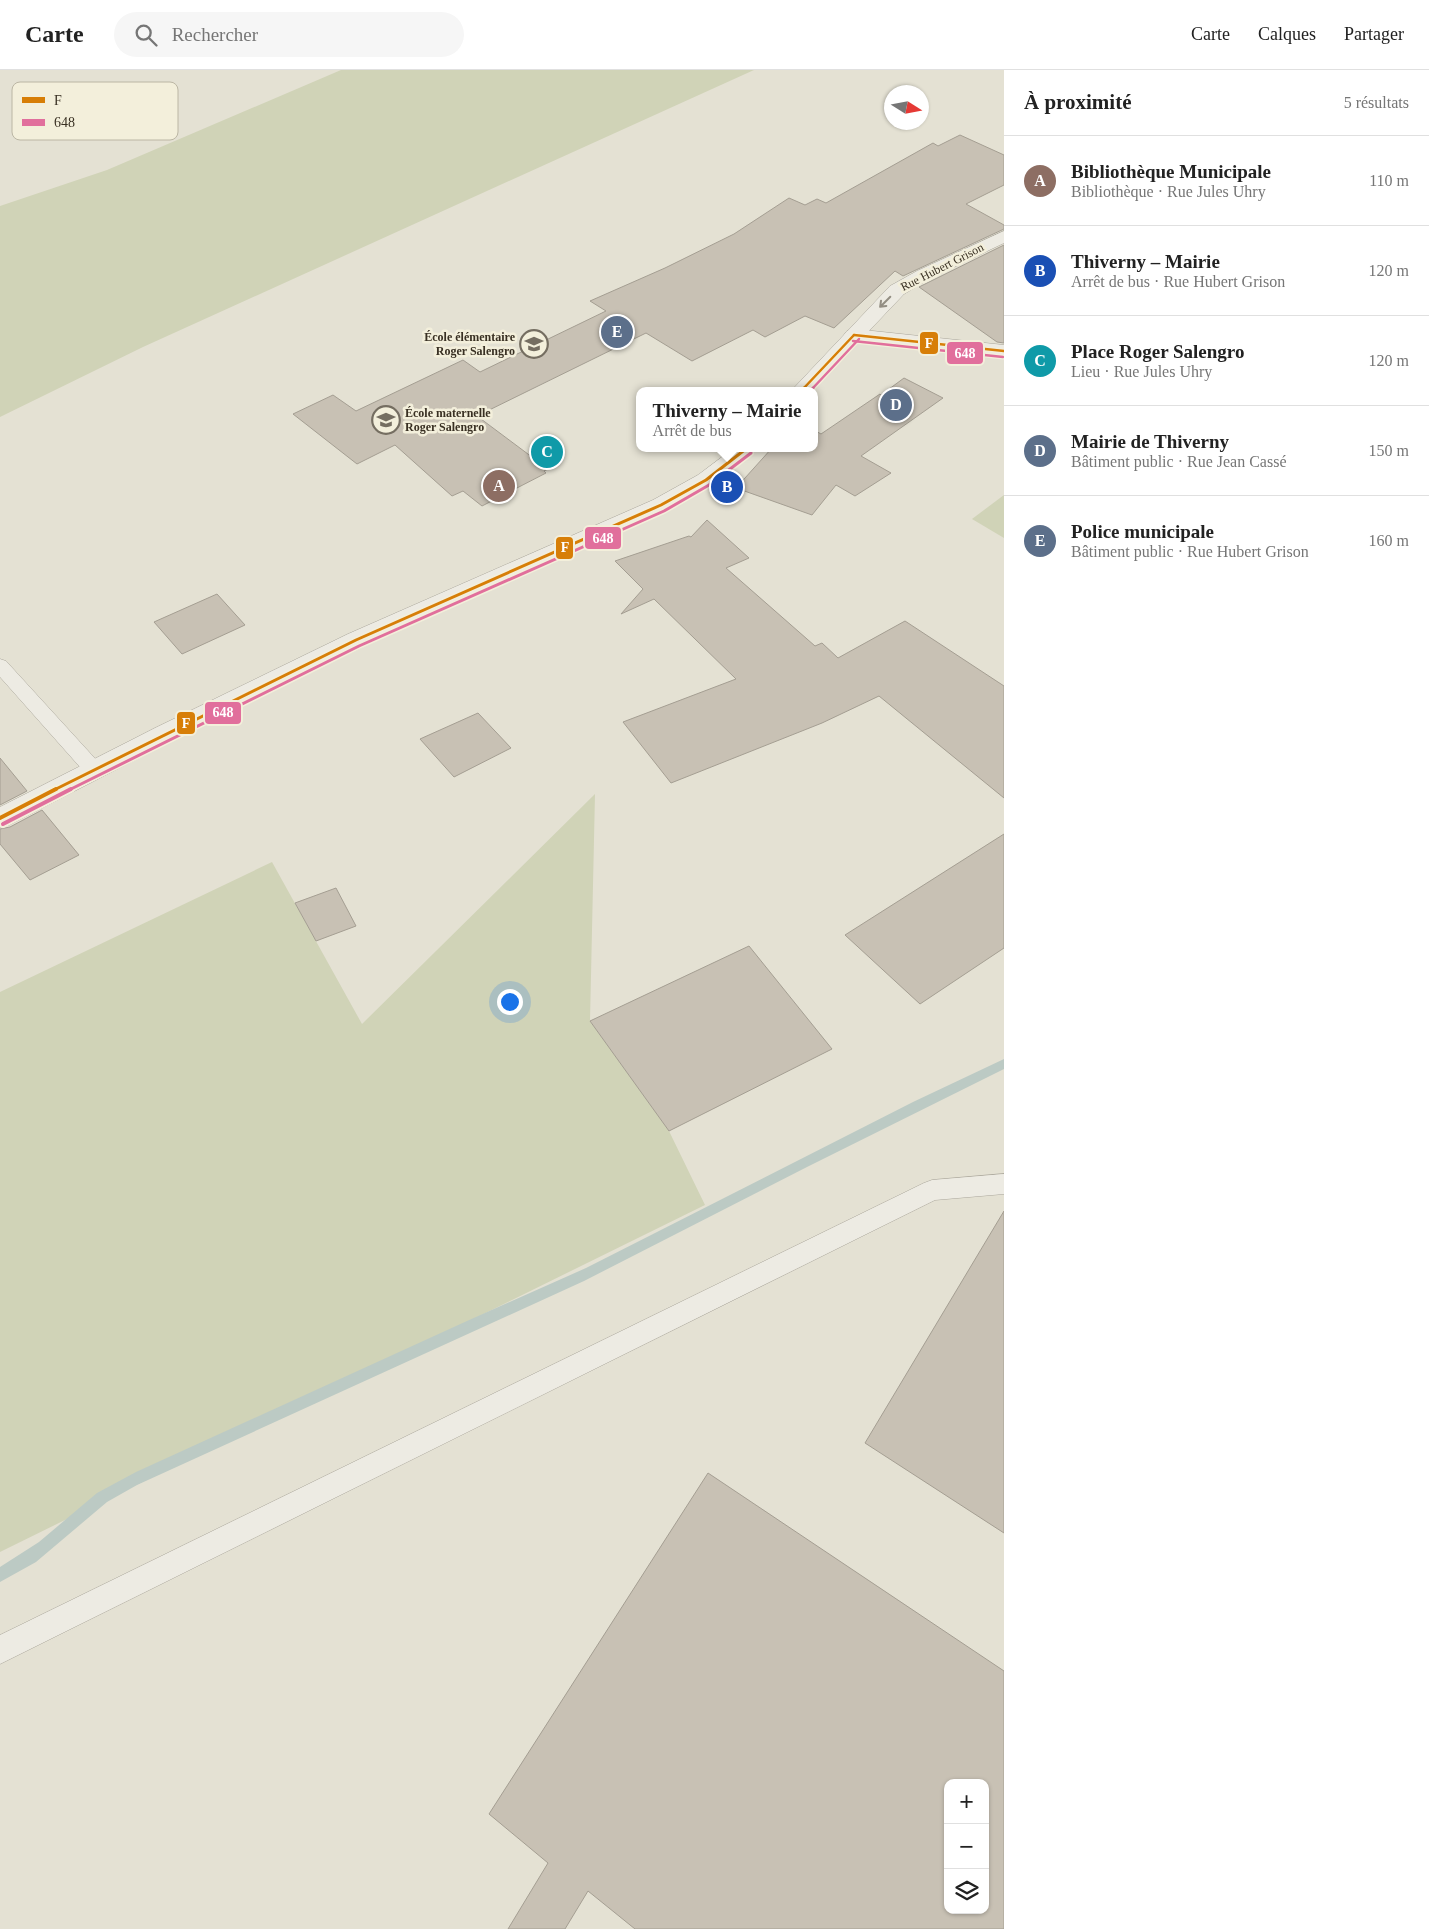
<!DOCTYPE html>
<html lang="fr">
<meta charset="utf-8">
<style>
:root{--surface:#fff;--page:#f6f6f6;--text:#222;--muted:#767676;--line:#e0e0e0;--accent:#756e61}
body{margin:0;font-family:"Times New Roman",serif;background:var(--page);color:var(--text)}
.controls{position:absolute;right:15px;bottom:15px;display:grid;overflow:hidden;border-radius:10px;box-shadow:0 1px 4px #0004}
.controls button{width:45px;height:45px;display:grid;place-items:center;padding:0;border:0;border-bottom:1px solid var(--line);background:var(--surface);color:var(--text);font:25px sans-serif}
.compass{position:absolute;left:884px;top:15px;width:45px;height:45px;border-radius:50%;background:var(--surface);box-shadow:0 1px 4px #0004;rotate:101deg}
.you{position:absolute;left:509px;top:931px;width:18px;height:18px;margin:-12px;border:4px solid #fff;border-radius:50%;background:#1a73e8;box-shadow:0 0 0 8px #1a73e833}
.badge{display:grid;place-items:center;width:32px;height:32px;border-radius:50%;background:var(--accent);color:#fff;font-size:16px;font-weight:700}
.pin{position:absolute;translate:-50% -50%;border:2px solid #fff;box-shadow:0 1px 5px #0006}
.popup{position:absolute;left:636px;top:317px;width:182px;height:65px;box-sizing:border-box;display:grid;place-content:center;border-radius:10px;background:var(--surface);filter:drop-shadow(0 1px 4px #0005);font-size:16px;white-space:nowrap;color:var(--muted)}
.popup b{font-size:19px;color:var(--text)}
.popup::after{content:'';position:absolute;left:50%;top:100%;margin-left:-10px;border:10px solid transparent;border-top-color:var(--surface)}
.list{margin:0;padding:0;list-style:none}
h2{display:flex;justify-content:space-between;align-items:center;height:65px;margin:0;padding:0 20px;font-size:21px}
h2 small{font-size:16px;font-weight:400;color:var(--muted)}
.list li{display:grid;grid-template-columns:32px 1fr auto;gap:15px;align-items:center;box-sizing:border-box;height:90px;padding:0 20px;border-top:1px solid var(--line)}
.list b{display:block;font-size:19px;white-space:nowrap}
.list p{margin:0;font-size:16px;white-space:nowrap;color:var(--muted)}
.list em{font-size:16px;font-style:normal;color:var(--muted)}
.icon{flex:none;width:28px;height:28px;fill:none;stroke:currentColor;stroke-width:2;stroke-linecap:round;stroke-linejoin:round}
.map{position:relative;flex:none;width:1004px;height:1859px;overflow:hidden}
header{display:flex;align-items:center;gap:30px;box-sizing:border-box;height:70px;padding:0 25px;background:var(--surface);border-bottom:1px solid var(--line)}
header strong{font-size:24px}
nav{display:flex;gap:28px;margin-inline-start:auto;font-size:18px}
.search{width:350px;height:45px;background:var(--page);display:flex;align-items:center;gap:12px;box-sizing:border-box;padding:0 18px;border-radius:28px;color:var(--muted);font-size:19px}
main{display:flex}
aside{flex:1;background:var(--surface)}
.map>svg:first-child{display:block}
.green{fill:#d0d3b7}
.water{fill:#bccac4}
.building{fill:#c8c1b4;stroke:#a49e92;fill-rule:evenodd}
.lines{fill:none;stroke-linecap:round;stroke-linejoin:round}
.service-casing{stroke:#aaa69b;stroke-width:1}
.minor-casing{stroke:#aaa69b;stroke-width:1}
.tertiary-casing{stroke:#aaa69b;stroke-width:1}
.service{fill:#edebe3;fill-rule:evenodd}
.minor{fill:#edebe3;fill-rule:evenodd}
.tertiary{fill:#edebe3;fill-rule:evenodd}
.bus-1-far2-casing{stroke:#f3efdb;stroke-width:5}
.bus-1-far1-casing{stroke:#f3efdb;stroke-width:6}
.bus-1-casing{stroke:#f3efdb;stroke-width:8}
.bus-2-far2-casing{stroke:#f3efdb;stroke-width:5}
.bus-2-far1-casing{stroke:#f3efdb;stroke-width:6}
.bus-2-casing{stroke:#f3efdb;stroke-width:8}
.bus-1-far2{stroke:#d77e07;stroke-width:2.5}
.bus-1-far1{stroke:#d77e07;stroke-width:3}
.bus-1{stroke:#d77e07;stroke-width:4}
.bus-2-far2{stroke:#e16f9c;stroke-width:2.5}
.bus-2-far1{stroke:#e16f9c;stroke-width:3}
.bus-2{stroke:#e16f9c;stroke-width:4}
.oneway{stroke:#938e83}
.labels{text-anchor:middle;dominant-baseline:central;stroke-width:5;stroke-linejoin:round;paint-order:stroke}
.far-street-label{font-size:12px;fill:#393023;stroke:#f3efdb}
.far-poi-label{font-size:12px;font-weight:bold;fill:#393023;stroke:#f3efdb;text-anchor:end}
.key{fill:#f3efdb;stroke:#bbb6a4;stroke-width:1}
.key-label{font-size:14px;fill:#393023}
.line-badge{stroke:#f3efdb;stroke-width:2}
.badge-label{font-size:14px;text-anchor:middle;font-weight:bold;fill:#fff}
</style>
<header>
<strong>Carte</strong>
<div class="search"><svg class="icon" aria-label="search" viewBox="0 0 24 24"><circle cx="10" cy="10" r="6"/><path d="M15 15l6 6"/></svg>Rechercher</div>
<nav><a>Carte</a><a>Calques</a><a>Partager</a></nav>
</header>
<main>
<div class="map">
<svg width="1004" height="1859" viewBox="0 0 1004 1859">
<rect width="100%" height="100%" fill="#e4e1d3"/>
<g class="green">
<path d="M341,0h413l-611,277 -143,70v-211l107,-36z"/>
<path d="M1004,425v43l-32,-19z"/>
<path d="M595,724l-5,227 79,110 36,74 -705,347v-560l272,-130 90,162z"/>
</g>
<path class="water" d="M1004,989v10l-197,98 -223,114 -447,204 -30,17 -71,60 -36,20v-15l39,-25 58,-49 39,-21 331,-151 119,-53 327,-166z"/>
<g class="building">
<path d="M960,65l44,20v30l-38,19 38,21v4l-101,47 -8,-5 -61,57 -29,-12 -40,21 -12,-7 -61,31 -46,-28 -169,83 71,53 -4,2 2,2 -64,33 -19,-15 -11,5 -57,-51 -38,19 -64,-50 40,-19 23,16 107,-51 17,12 126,-61 -16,-10 75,-33 69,-34 55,-36 16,7 12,-6 9,4 107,-60 5,3z"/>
<path d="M1004,175v98l-7,-1 -78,-55z"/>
<path d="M904,308l39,20 -82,58 30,17 -36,23 -19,-11 -24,30 -76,-27 36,-40h42v-18l7,4 59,-40 1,1z"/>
<path d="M707,450l42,38 -23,10 89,78 7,-3 16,15 67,-37 99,65v112l-125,-102 -57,27 -151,60 -48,-61 113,-43 -82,-80 -33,15 22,-25 -28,-28 74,-25 2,1z"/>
<path d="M217,524l28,31 -63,29 -28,-32z"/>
<path d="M478,643l33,35 -57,29 -34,-38z"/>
<path d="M0,688l27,33 -27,14z"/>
<path d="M42,740l37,45 -49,25 -30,-36v-15l10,-2z"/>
<path d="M1004,764v114l-84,56 -75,-69z"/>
<path d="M336,818l20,38 -40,15 -21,-38z"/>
<path d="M749,876l83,103 -163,82 -79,-110z"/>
<path d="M1004,1141v322l-139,-90z"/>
<path d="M708,1403l296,198v258h-369l-47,-38 -23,38h-57l40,-66 -59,-49zM948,1713h37v127h-37z"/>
</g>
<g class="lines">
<defs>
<g id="service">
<path d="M0,589l6,2 95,104 2,5 -2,5 -7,2 -7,-2 -87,-98z"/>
<path d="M1004,1104v20l-69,6 -935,464v-29l924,-452 8,-3z"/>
</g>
<path id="minor" d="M854,259l150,16v12l-157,-18 -3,-4 3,-4z"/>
<g id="tertiary">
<path d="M1004,161v12l-75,36 -25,15 -92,97h-21l99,-105 27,-15z"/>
<path d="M734,378h23l-33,29 -55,33 -305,136 -191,94 -164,85 -9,2v-20l155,-79 193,-94 305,-134 45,-25z"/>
</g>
</defs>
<use href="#service" class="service-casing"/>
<use href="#minor" class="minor-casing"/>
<use href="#tertiary" class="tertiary-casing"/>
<use href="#service" class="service"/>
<use href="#minor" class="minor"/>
<use href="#tertiary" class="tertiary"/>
<defs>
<g id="bus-1-far2">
<path d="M854,265l150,16"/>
<path d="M803,319l51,-54"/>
</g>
<g id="bus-1-far1">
<path d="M801,321l3,-3"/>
<path d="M54,720l302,-150 305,-135 45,-25 41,-32"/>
</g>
<path id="bus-1" d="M0,748l56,-29"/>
<g id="bus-2-far2">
<path d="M853,271l150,16"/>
<path d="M812,319l47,-50"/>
</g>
<g id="bus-2-far1">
<path d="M810,321l3,-3"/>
<path d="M69,720l290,-144 305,-135 45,-26 42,-32"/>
</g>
<path id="bus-2" d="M3,754l68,-35"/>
</defs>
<use href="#bus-1-far2" class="bus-1-far2-casing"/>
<use href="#bus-1-far1" class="bus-1-far1-casing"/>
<use href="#bus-1" class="bus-1-casing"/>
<use href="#bus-2-far2" class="bus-2-far2-casing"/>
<use href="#bus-2-far1" class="bus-2-far1-casing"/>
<use href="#bus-2" class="bus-2-casing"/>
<use href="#bus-1-far2" class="bus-1-far2"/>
<use href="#bus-1-far1" class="bus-1-far1"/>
<use href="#bus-1" class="bus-1"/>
<use href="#bus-2-far2" class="bus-2-far2"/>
<use href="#bus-2-far1" class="bus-2-far1"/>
<use href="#bus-2" class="bus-2"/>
</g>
<defs><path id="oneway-shaft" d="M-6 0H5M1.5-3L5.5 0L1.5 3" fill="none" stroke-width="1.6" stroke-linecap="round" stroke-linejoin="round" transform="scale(1.25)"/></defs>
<use class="oneway" href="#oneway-shaft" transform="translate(885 232) rotate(135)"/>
<defs>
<symbol id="school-ring" viewBox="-11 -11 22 22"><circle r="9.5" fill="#f3efdb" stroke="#756e61" stroke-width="1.5"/><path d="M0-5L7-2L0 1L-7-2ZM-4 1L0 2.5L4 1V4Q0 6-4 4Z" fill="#756e61"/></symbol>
</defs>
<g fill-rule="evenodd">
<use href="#school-ring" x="518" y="258" width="32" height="32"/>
<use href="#school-ring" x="370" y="334" width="32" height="32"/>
</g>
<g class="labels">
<g class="far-street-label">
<text transform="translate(942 197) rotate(-27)">Rue Hubert Grison</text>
</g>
<g class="far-poi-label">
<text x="515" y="267">École élémentaire<tspan x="515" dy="14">Roger Salengro</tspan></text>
<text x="405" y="343" text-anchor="start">École maternelle<tspan x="405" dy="14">Roger Salengro</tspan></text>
</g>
</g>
<rect x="12" y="12" width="166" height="58" rx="8" class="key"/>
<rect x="22" y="27" width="23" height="6" fill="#d77e07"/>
<rect x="22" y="49" width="23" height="7" fill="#e16f9c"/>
<g class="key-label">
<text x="54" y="35">F</text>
<text x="54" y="57">648</text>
</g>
<g class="line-badge">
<rect x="919" y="261" width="20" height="24" rx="5" fill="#d77e07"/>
<rect x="946" y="271" width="38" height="24" rx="5" fill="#e16f9c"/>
<rect x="584" y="456" width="38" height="24" rx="5" fill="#e16f9c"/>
<rect x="555" y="466" width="19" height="24" rx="5" fill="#d77e07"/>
<rect x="204" y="631" width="38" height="24" rx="5" fill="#e16f9c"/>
<rect x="176" y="641" width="20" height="24" rx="5" fill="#d77e07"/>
</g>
<g class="badge-label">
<text x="929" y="278">F</text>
<text x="965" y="288">648</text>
<text x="603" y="473">648</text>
<text x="565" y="482">F</text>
<text x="223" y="647">648</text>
<text x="186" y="658">F</text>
</g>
</svg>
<div class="controls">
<button>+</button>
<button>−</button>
<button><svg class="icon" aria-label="layers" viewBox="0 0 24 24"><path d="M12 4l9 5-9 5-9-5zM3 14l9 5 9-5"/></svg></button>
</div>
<svg class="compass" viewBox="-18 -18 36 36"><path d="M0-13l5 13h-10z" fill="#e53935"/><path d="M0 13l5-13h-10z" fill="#767676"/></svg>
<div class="you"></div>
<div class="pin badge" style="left:499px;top:416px;background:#8d6e63">A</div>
<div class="pin badge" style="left:727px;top:417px;background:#1a4fb4">B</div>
<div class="popup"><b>Thiverny – Mairie</b>Arrêt de bus</div>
<div class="pin badge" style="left:547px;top:382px;background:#0f9aa8">C</div>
<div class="pin badge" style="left:896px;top:335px;background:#5c6f8a">D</div>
<div class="pin badge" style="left:617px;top:262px;background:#5c6f8a">E</div>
</div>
<aside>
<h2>À proximité<small>5 résultats</small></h2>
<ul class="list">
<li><span class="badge" style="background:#8d6e63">A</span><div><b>Bibliothèque Municipale</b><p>Bibliothèque · Rue Jules Uhry</p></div><em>110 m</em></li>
<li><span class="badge" style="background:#1a4fb4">B</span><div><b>Thiverny – Mairie</b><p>Arrêt de bus · Rue Hubert Grison</p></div><em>120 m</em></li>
<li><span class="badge" style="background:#0f9aa8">C</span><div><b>Place Roger Salengro</b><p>Lieu · Rue Jules Uhry</p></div><em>120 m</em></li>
<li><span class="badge" style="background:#5c6f8a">D</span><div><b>Mairie de Thiverny</b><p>Bâtiment public · Rue Jean Cassé</p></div><em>150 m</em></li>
<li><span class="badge" style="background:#5c6f8a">E</span><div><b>Police municipale</b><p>Bâtiment public · Rue Hubert Grison</p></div><em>160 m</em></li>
</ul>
</aside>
</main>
